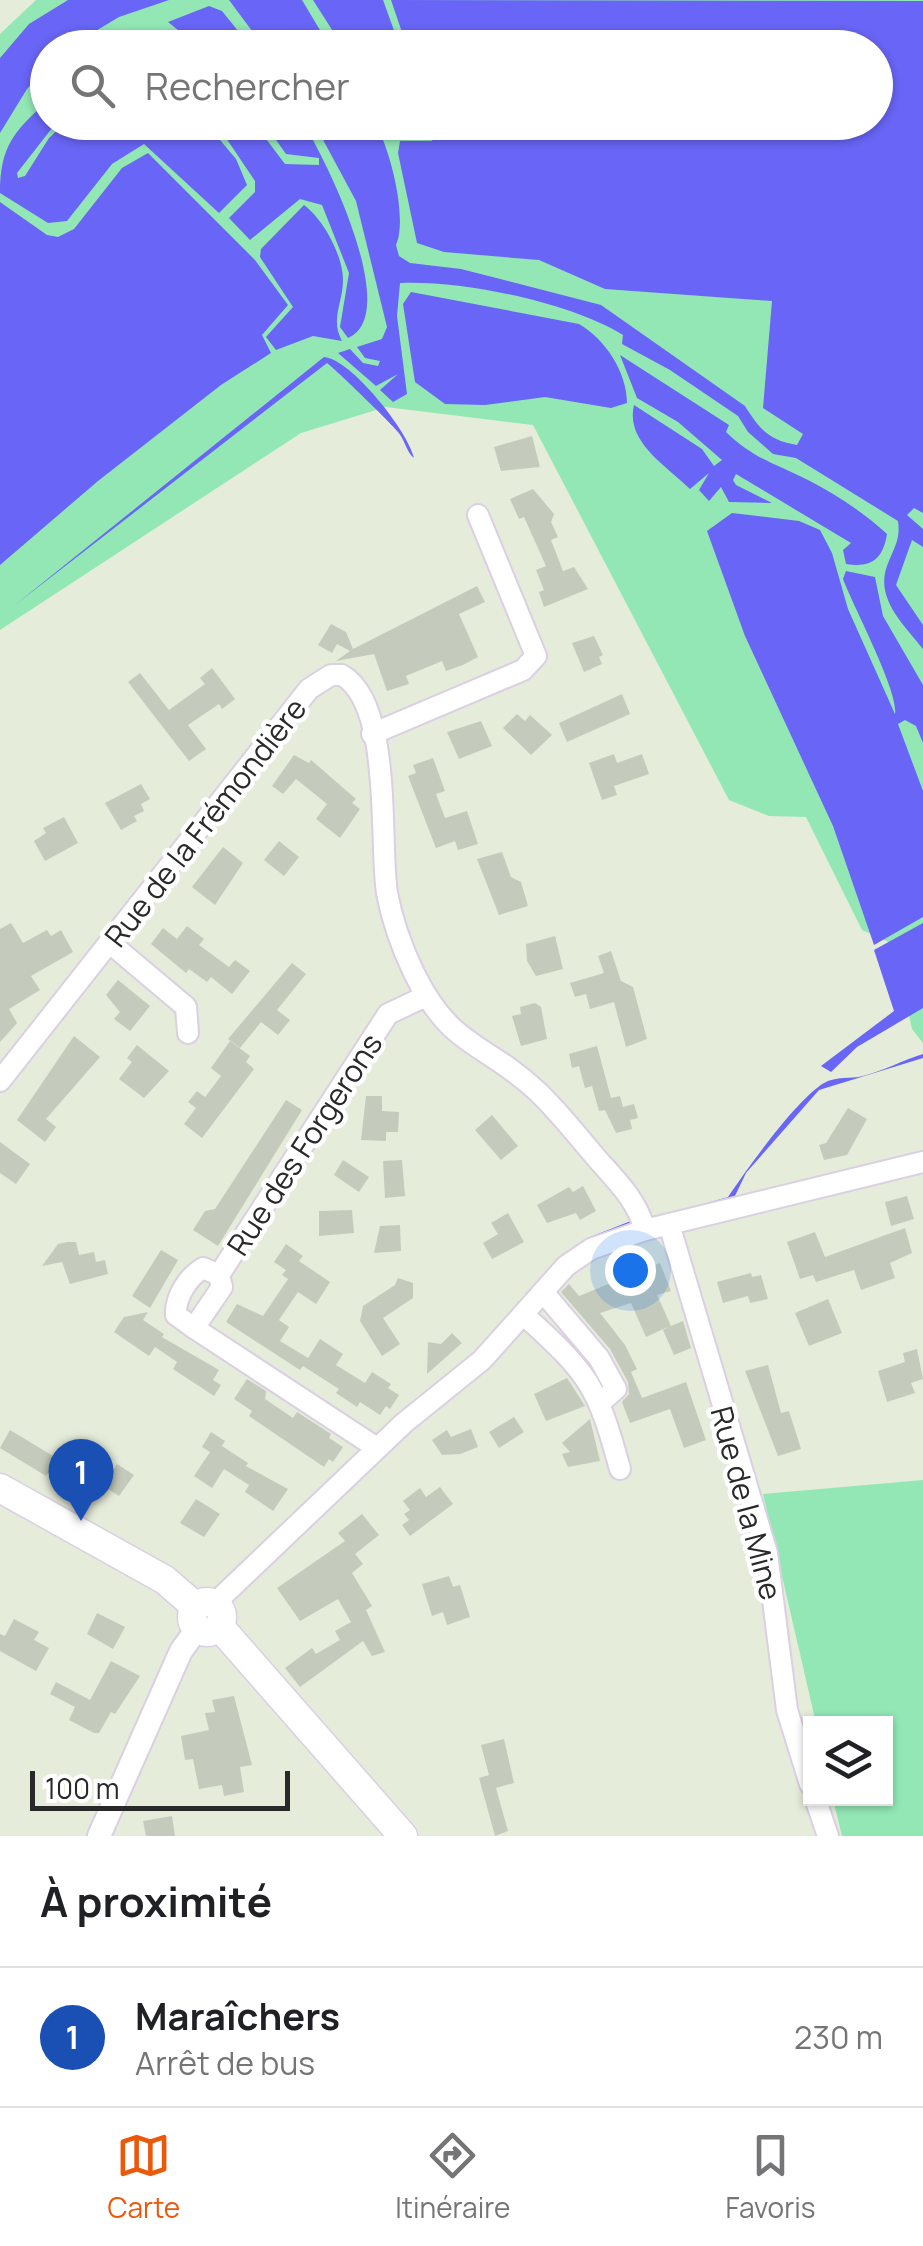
<!DOCTYPE html>
<html lang="fr">
<meta charset="utf-8">
<style>
:root{--surface:#fff;--page:#f2f2f2;--text:#202124;--muted:#757577;--line:#e0e0e0;--accent:#ea580c}
body{margin:0;font-family:Manrope,sans-serif;background:var(--page);color:var(--text)}
.controls{position:absolute;right:30px;bottom:30px;display:grid;overflow:hidden;border-radius:0px;box-shadow:0 2px 8px #0004}
.controls button{width:90px;height:90px;display:grid;place-items:center;padding:0;border:0;border-bottom:2px solid var(--line);background:var(--surface);color:var(--text);font:50px sans-serif}
.scale{position:absolute;left:30px;bottom:25px;width:260px;box-sizing:border-box;padding-left:10px;border:5px solid #292929;border-top:0;font-size:28px;line-height:35px;white-space:nowrap;color:#292929;-webkit-text-stroke:8px #fff;paint-order:stroke}
.you{position:absolute;left:630px;top:1270px;width:35px;height:35px;margin:-25px;border:8px solid #fff;border-radius:50%;background:#1a73e8;box-shadow:0 0 0 15px #1a73e833}
.badge{display:grid;place-items:center;width:65px;height:65px;border-radius:50%;background:var(--accent);color:#fff;font-size:32px;font-weight:700}
.pin{position:absolute;translate:-50% -82px;filter:drop-shadow(0 2px 5px #0008)}
.pin::after{content:'';position:absolute;top:52px;width:35px;height:30px;background:inherit;clip-path:polygon(0 0,100% 0,50% 100%)}
.list{margin:0;padding:0;list-style:none}
h2{display:flex;justify-content:space-between;align-items:center;height:130px;margin:0;padding:0 40px;font-size:42px}
h2 small{font-size:32px;font-weight:400;color:var(--muted)}
.list li{display:grid;grid-template-columns:65px 1fr auto;gap:30px;align-items:center;box-sizing:border-box;height:140px;padding:0 40px;border-top:2px solid var(--line)}
.list b{display:block;font-size:38px;white-space:nowrap}
.list p{margin:0;font-size:32px;white-space:nowrap;color:var(--muted)}
.list em{font-size:32px;font-style:normal;color:var(--muted)}
.icon{flex:none;width:55px;height:55px;fill:none;stroke:currentColor;stroke-width:2;stroke-linecap:round;stroke-linejoin:round}
.map{position:relative;flex:none;width:923px;height:1836px;overflow:hidden}
.search{position:absolute;background:var(--surface);box-shadow:0 2px 8px #0004;left:30px;right:30px;top:30px;height:110px;display:flex;align-items:center;gap:25px;box-sizing:border-box;padding:0 35px;border-radius:55px;color:var(--muted);font-size:38px}
.sheet{height:270px;background:var(--surface)}
nav{display:flex;justify-content:space-around;align-items:center;box-sizing:border-box;height:140px;border-top:2px solid var(--line);background:var(--surface);font-size:28px;color:var(--muted)}
nav a{display:grid;justify-items:center;gap:5px}
nav .on{color:var(--accent)}
.map>svg:first-child{display:block}
.green{fill:#92e7b5;fill-rule:evenodd}
.water{fill:#6965f6}
.lines{fill:none;stroke-linecap:round;stroke-linejoin:round}
.stream{stroke:#6965f6;stroke-width:5}
.building{fill:#c5cbbc}
.minor-casing{stroke:#dacfe3;stroke-width:24}
.tertiary-casing{stroke:#dacfe3;stroke-width:26}
.secondary-casing{stroke:#dacfe3;stroke-width:31}
.minor{stroke:#fff;stroke-width:20}
.tertiary{stroke:#fff;stroke-width:22}
.secondary{stroke:#fff;stroke-width:28}
.labels{text-anchor:middle;dominant-baseline:central;stroke-width:9;stroke-linejoin:round;paint-order:stroke}
.street-label{font-size:30px;fill:#292929;stroke:#fff}
</style>
<div class="map">
<svg width="923" height="1836" viewBox="0 0 923 1836">
<rect width="100%" height="100%" fill="#e6ecda"/>
<g class="green">
<path d="M36,0h887v1043l-11,-14 -19,-85 -31,-14 -56,-113 -37,-1 -40,-16 -196,-375 -147,-18 -85,26 -301,197v-596zM48,48h828v74h-828z"/>
<path d="M923,1480v356h-81l-9,-37 53,-1v-74l-70,-1 -53,-229z"/>
</g>
<g class="water">
<path d="M68,0h101l-50,17 -50,30 -21,1 -1,20 -20,21 -27,44v-75l29,-34z"/>
<path d="M229,0h73l28,47h-66z"/>
<path d="M313,0h70l17,47h-57z"/>
<path d="M391,0l532,1v512l-9,-5 -7,7 16,14v18l-11,-7 -16,45 27,40v24c-19,-24 -48,-50 -36,-83 6,-17 14,-26 11,-45l-102,-63 -23,-4 -25,-22 -10,-16 -68,-46 -48,-26 1,-9c-52,-32 -159,-55 -223,-52l-3,33 10,78 -14,8 -13,-12 18,-16 -22,12 -38,-33 12,-4 13,14 15,3 2,-5 -15,-3 -8,-11 25,-8 5,-12 -31,-126 -42,-78h61c15,25 33,95 21,122l3,11 11,7 51,6 140,36 144,101c15,24 24,34 52,39l6,-11 -40,-26 9,-107 -167,-12 -66,-29 -95,-8 -27,-9 -19,-90 2,-12h32l4,-12 -4,-7h444v-74l-469,-1z"/>
<path d="M209,6l13,5 29,36h-52l-31,-25z"/>
<path d="M141,32l49,15h-88z"/>
<path d="M47,101l1,21 8,1 -39,50 1,5 7,-2 24,-38 16,-15 140,-1 31,37 11,26 -28,28 -75,-69 -32,20 -45,57 -19,2 -48,-30c0,-47 14,-61 47,-92z"/>
<path d="M216,123h38l31,41 34,1v-7l-33,-4 -22,-31h39c22,34 100,192 45,215l-8,-11 9,-54 -27,-68 -22,-6 -50,41 -21,-22 26,-26v-11z"/>
<path d="M148,153l107,107 33,45 -26,30 9,18 -50,32 -123,96 -98,84v-363l47,33 11,2 16,-8 48,-61z"/>
<path d="M304,205c19,14 39,50 39,75 0,23 -13,39 -1,61l-29,-5 -37,14 -10,-13 27,-30 -33,-50 1,-8z"/>
<path d="M411,292l168,32c26,15 48,48 48,79l-16,5 -66,-11 -60,8 -40,-1 -30,-22 -12,-78z"/>
<path d="M620,355l109,70 -3,7c28,27 48,31 82,48 28,14 56,33 79,54 -4,26 -17,34 -41,30l-3,-14 8,-7 -115,-69 -3,6 3,5 36,18 -43,-1 -8,-15 -12,14 -10,-11 10,-17 -19,16c-23,-23 -65,-47 -56,-84l68,44 12,17 8,-6 -44,-38 -41,-24z"/>
<path d="M324,357c27,2 84,74 90,101 -7,-5 -9,-18 -16,-26 -7,-9 -66,-66 -71,-69l-312,242z"/>
<path d="M732,513l67,8 21,9 12,23 16,56 47,105c4,-22 -41,-106 -52,-135l3,-8 29,6 8,39 40,69v58l-7,-17 -11,-6 -7,4 25,67v126l-49,28 -41,-119 -88,-190 -38,-105z"/>
<path d="M923,923v85l-66,39 -26,25 -10,-6 73,-55 -20,-61z"/>
<path d="M923,1054v4l-104,32 -73,83 -12,25 -69,17 63,-18c19,-28 68,-97 96,-114 12,-7 27,-4 39,-7 20,-5 40,-16 60,-22z"/>
</g>
<g class="lines">
<path class="stream" d="M589,1240l46,-18"/>
</g>
<g class="building">
<path d="M532,436l8,31 -39,4 -7,-24z"/>
<path d="M533,489l21,25 -3,8 7,15 -7,3 12,31 11,-4 14,22 -44,18 -5,-15 5,-2 -8,-20 10,-4 -22,-49 -5,2 -9,-20z"/>
<path d="M477,586l8,16 -26,12 19,43 -15,8 -17,6 -4,-10 -36,15 3,8 -22,7 -13,-37 -38,7 14,-10 -13,-7 -5,9 -14,-8 13,-21 15,8 7,17z"/>
<path d="M594,636l9,19 -4,2 3,7 -18,8 -12,-29z"/>
<path d="M212,668l23,31 -13,10 -3,-5 -31,21 18,24 -17,12 -61,-79 12,-9 29,37 36,-26 -5,-6z"/>
<path d="M622,694l8,20 -63,28 -8,-19z"/>
<path d="M517,714l8,7 5,-6 22,20 -21,20 -28,-27z"/>
<path d="M481,721l11,25 -33,13 -12,-27z"/>
<path d="M614,754l3,9 25,-9 7,20 -35,12 3,9 -15,5 -13,-37z"/>
<path d="M294,755l15,8 2,-3 45,39 -4,4 8,6 -20,29 -24,-19 11,-15 -31,-25 -13,15 -11,-8z"/>
<path d="M433,758l12,33 -9,3 9,24 22,-7 11,33 -20,6 -3,-9 -19,7 -28,-72 8,-3 -3,-8z"/>
<path d="M141,784l9,15 -9,5 3,7 -10,5 3,5 -16,9 -16,-27z"/>
<path d="M64,817l14,26 -33,18 -11,-20 12,-8 -3,-5z"/>
<path d="M279,841l20,16 -15,19 -20,-16z"/>
<path d="M223,847l20,16 -28,42 -23,-18z"/>
<path d="M502,852l9,25 10,5 7,24 -29,9 -22,-56z"/>
<path d="M11,923l12,20 24,-13 4,6 10,-6 12,22 -42,24 9,14 -31,19 8,14 -17,19v-113z"/>
<path d="M187,926l17,13 -5,6 30,22 6,-7 15,11 -18,23 -21,-17 -4,5 -18,-13 -3,4 -35,-29 12,-16 14,11z"/>
<path d="M555,936l8,33 -27,7 -9,-15 -1,-17z"/>
<path d="M611,951l10,30 12,6 14,52 -21,8 -12,-45 -24,7 -4,-15 -11,3 -5,-14 34,-10 -6,-17z"/>
<path d="M292,963l14,11 -29,36 13,10 -12,15 -17,-13 -21,26 -12,-9z"/>
<path d="M118,980l32,26 -20,25 -16,-12 6,-7 -14,-17z"/>
<path d="M535,1003l6,4 6,32 -26,7 -9,-30 9,-2 -1,-7z"/>
<path d="M74,1036l26,21 -54,62 10,8 -11,15 -28,-22z"/>
<path d="M230,1041l20,15 -4,6 8,7 -52,69 -18,-14 12,-16 -8,-6 9,-11 8,6 16,-21 -10,-8z"/>
<path d="M137,1045l32,26 -25,27 -25,-19 13,-17 -5,-4z"/>
<path d="M597,1046l14,52 9,-2 3,11 11,-3 4,14 -8,2 2,9 -16,4 -11,-23 -6,1 -7,-25 -7,2 -6,-22 -7,2 -3,-14z"/>
<path d="M366,1096h16v15l17,1 -1,20h-12v9l-25,-1z"/>
<path d="M286,1100l16,10 -84,136 -25,-16 12,-19 10,-2z"/>
<path d="M848,1108l19,11 -20,36 -23,5 -5,-15 7,-2z"/>
<path d="M492,1115l26,31 -17,14 -26,-30z"/>
<path d="M0,1142l30,22 -14,20 -16,-11z"/>
<path d="M343,1160l26,17 -10,15 -25,-17z"/>
<path d="M402,1160l3,36 -20,2 -2,-37z"/>
<path d="M583,1186l13,25 -16,9 -4,-7 -29,10 -10,-18 32,-18 4,5z"/>
<path d="M907,1196l7,23 -23,7 -6,-24z"/>
<path d="M352,1210l2,23 -35,3v-25z"/>
<path d="M508,1213l16,29 -32,17 -9,-16 15,-9 -7,-11z"/>
<path d="M400,1225l1,26 -27,2 6,-27z"/>
<path d="M905,1228l7,25 -22,10 5,15 -34,12 -7,-20 -38,12 -3,-7 -13,4 -13,-37 28,-10 10,25z"/>
<path d="M67,1242h9l3,13 15,-3 2,10 9,-2 3,14 -38,10 -8,-22 -20,4 16,-22z"/>
<path d="M286,1244l17,12 -4,5 31,21 -14,22 -18,-12 -19,28 10,7 -9,14 28,17 12,-19 23,15 -7,11 29,18 7,-11 19,12 -3,4 11,7 -9,14 -4,-3 -6,9 -20,-13 -3,5 -21,-14 3,-4 -36,-23 -3,4 -74,-48 11,-18 26,12 25,-37 -6,-4 4,-5 -12,-8z"/>
<path d="M161,1250l17,10 -28,48 -18,-12z"/>
<path d="M660,1263l11,28 -14,4 14,31 12,-5 8,27 -17,7 -11,-25 7,-4 -24,11 -15,-34 -31,10 25,32 12,24 -6,3 11,26 44,-16 20,58 -22,8 -14,-39 -40,14 -8,-21 7,-8 -1,-12 -18,-33 -49,-57 8,-8 10,12z"/>
<path d="M751,1273l1,4 9,-2 7,24 -18,4 -2,-7 -25,7 -6,-21z"/>
<path d="M398,1278l15,5v15l-30,20 17,26 -18,12 -22,-35 3,-15 32,-21z"/>
<path d="M828,1299l14,34 -33,13 -14,-33z"/>
<path d="M148,1312l-5,8 21,14 -2,3 57,33 -6,10 8,5 -7,11 -41,-27 4,-7 -22,-15 -6,9 -35,-24 10,-15z"/>
<path d="M452,1333l10,10 -35,31 1,-32 13,2z"/>
<path d="M917,1349l6,30 -12,4 4,10 -28,9 -9,-31 27,-9 -2,-9z"/>
<path d="M768,1365l13,48 8,-2 12,38 -23,7 -33,-85z"/>
<path d="M567,1378l18,28 -39,15 -12,-27z"/>
<path d="M247,1379l19,12 -1,8 28,19 4,-6 34,22 -2,4 14,9 -10,15 -4,-3 -5,8 -75,-51 3,-5 -18,-12z"/>
<path d="M514,1417l10,15 -25,16 -10,-16z"/>
<path d="M590,1419l10,42 -32,6 -6,-13 8,-2 -8,-9z"/>
<path d="M471,1429l7,18 -18,7 -18,1 -10,-15 15,-10 4,7z"/>
<path d="M10,1430l48,29 -12,17 -46,-28z"/>
<path d="M211,1432l14,9 -3,5 26,17 -2,3 42,23 -15,22 -28,-19 4,-7 -25,-16 -12,19 -18,-12 16,-24 -8,-5z"/>
<path d="M117,1464l17,11 -15,21 -16,-10z"/>
<path d="M440,1487l13,17 -43,32 -8,-11 7,-5 -5,-6 6,-4 -7,-9 17,-13 6,9z"/>
<path d="M196,1499l24,15 -16,23 -24,-14z"/>
<path d="M362,1514l17,21 -24,19 8,10 -11,9 20,33 -6,4 19,42 -13,4 -9,-15 -63,46 -15,-19 27,-20 4,6 24,-14 -5,-9 16,-9 -13,-23 -38,22 -23,-33 68,-47 -7,-8z"/>
<path d="M449,1576l4,11 7,-2 10,32 -23,8 -4,-13 -11,4 -10,-32z"/>
<path d="M97,1613l28,14 -12,22 -26,-15z"/>
<path d="M14,1619l25,13 -5,8 15,8 -13,23 -36,-20v-17l5,2z"/>
<path d="M111,1661l29,15 -25,38 -4,-2 -12,21h-5l-25,-13 6,-13 -25,-13 6,-12 34,18z"/>
<path d="M234,1696l18,69 -12,2 4,25 -20,4 -2,-11 -23,4 -6,-30 -8,1 -4,-24 28,-6 -4,-17 10,-1 -3,-12z"/>
<path d="M504,1739l10,44 -18,5 12,43 -13,5 -16,-58 10,-3 -8,-30z"/>
<path d="M172,1816l3,20h-29l-3,-15z"/>
</g>
<g class="lines">
<defs>
<g id="minor">
<path d="M372,734l151,-64 13,-14 -58,-141"/>
<path d="M110,943l76,64 2,26"/>
<path d="M0,1081l309,-392 22,-14h11c51,30 37,168 45,218 5,27 15,55 27,80 38,77 70,68 124,119 22,21 41,46 61,69 19,21 38,40 46,69"/>
<path d="M669,1224l98,329 20,157 23,74"/>
<path d="M543,1292l56,66 17,31 -15,13"/>
<path d="M525,1316c64,58 72,69 95,153"/>
<path d="M194,1328l-18,-13c-1,-18 12,-38 27,-47l16,7"/>
<path d="M377,1448l-183,-120 28,-41 -3,-12 169,-261 38,-18"/>
<path d="M214,1604l190,-181 78,-63 84,-94 25,-17 54,-19 278,-68"/>
<path d="M815,1798l13,38"/>
</g>
<path id="tertiary" d="M99,1836l82,-185 16,-22"/>
<g id="secondary">
<path d="M0,1488l165,92 31,27"/>
<circle cx="207" cy="1617" r="15"/>
<path d="M219,1626l184,210"/>
</g>
</defs>
<use href="#minor" class="minor-casing"/>
<use href="#tertiary" class="tertiary-casing"/>
<use href="#secondary" class="secondary-casing"/>
<use href="#minor" class="minor"/>
<use href="#tertiary" class="tertiary"/>
<use href="#secondary" class="secondary"/>
</g>
<g class="labels">
<g class="street-label">
<text transform="translate(205 822) rotate(-52)">Rue de la Frémondière</text>
<text transform="translate(304 1144) rotate(-57)">Rue des Forgerons</text>
<text transform="translate(747 1503) rotate(75)">Rue de la Mine</text>
</g>
</g>
</svg>
<div class="controls">
<button><svg class="icon" aria-label="layers" viewBox="0 0 24 24"><path d="M12 4l9 5-9 5-9-5zM3 14l9 5 9-5"/></svg></button>
</div>
<div class="scale">100 m</div>
<div class="you"></div>
<div class="pin badge" style="left:81px;top:1521px;background:#1a4fb4">1</div>
<div class="search"><svg class="icon" aria-label="search" viewBox="0 0 24 24"><circle cx="10" cy="10" r="6"/><path d="M15 15l6 6"/></svg>Rechercher</div>
</div>
<section class="sheet">
<h2>À proximité<small></small></h2>
<ul class="list">
<li><span class="badge" style="background:#1a4fb4">1</span><div><b>Maraîchers</b><p>Arrêt de bus</p></div><em>230 m</em></li>
</ul>
</section>
<nav>
<a class="on"><svg class="icon" aria-label="map" viewBox="0 0 24 24"><path d="M3 6l6-2 6 2 6-2v14l-6 2-6-2-6 2zM9 4v14M15 6v14"/></svg>Carte</a>
<a><svg class="icon" aria-label="directions" viewBox="0 0 24 24"><path d="M12 3l9 9-9 9-9-9zM9 14v-3h6M13 9l2 2-2 2"/></svg>Itinéraire</a>
<a><svg class="icon" aria-label="saved" viewBox="0 0 24 24"><path d="M7 4h10v16l-5-4-5 4z"/></svg>Favoris</a>
</nav>
